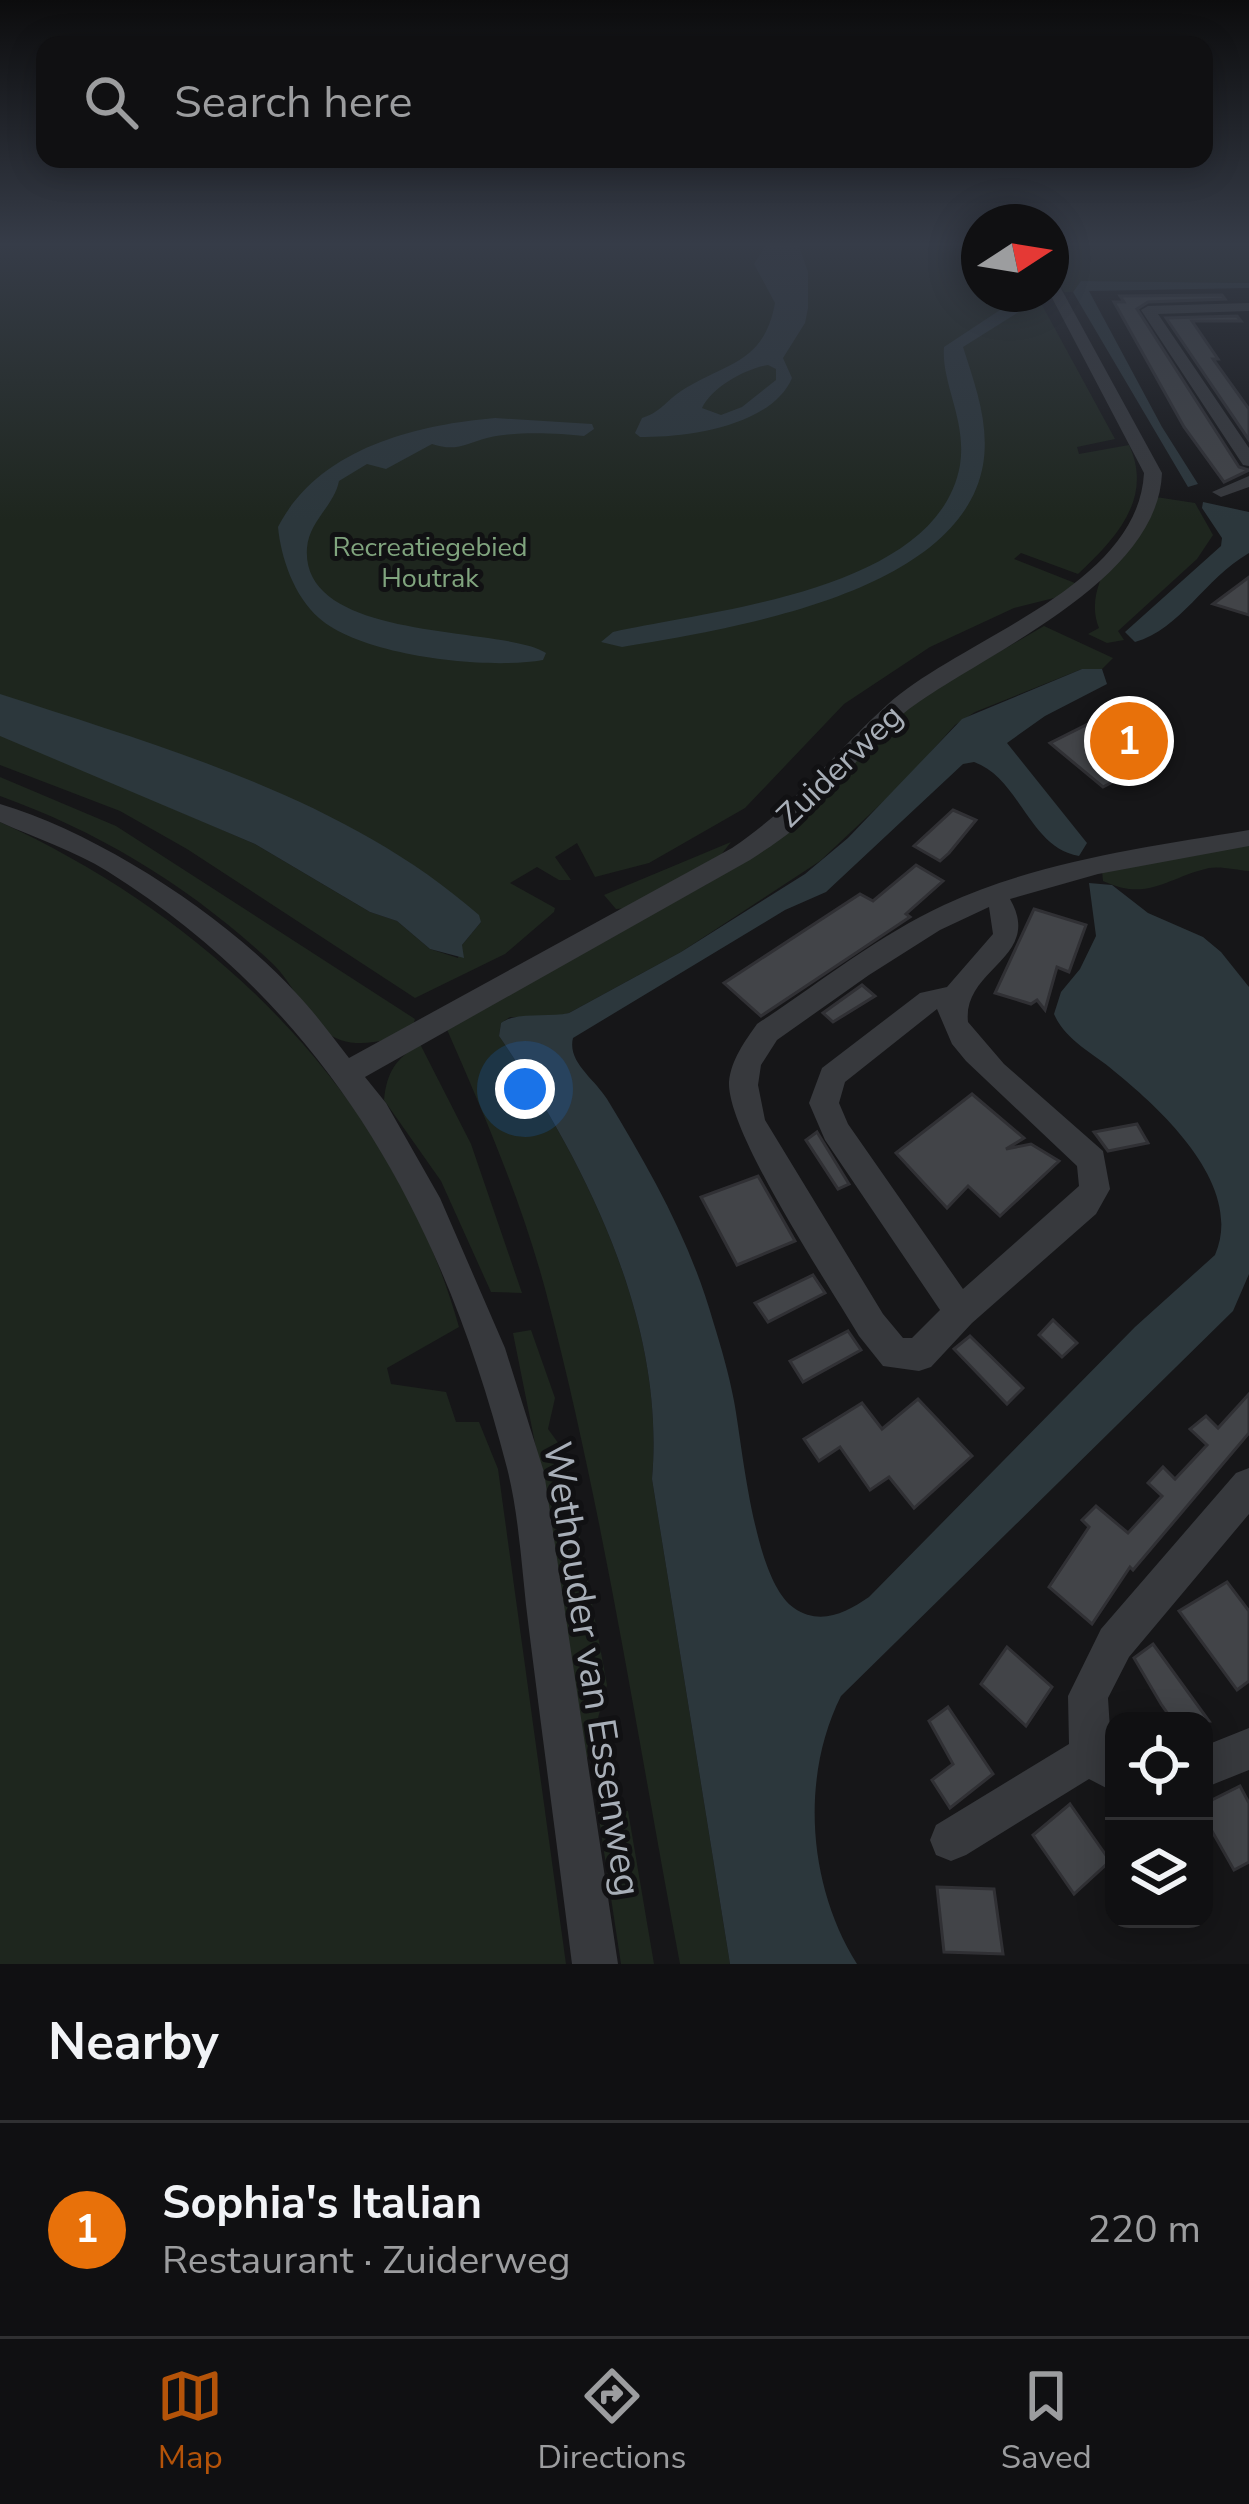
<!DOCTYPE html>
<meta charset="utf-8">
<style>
:root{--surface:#101012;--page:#19191b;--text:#f1f3f6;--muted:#9c9d9f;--line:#303032;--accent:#b45309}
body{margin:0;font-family:"Nunito Sans",sans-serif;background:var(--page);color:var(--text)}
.controls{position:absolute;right:36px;bottom:36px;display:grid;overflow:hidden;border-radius:24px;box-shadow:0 6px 30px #0003}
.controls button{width:108px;height:108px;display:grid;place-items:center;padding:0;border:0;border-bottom:3px solid var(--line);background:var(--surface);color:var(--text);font:60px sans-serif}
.compass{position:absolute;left:961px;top:204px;width:108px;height:108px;border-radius:50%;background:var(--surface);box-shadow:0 6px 30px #0003;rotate:78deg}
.you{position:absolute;left:525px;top:1089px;width:42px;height:42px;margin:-30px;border:9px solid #fff;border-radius:50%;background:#1a73e8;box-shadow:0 0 0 18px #1a73e833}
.badge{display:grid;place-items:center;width:78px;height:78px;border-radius:50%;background:var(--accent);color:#fff;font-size:39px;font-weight:700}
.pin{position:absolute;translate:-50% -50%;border:6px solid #fff;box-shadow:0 3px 12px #0006}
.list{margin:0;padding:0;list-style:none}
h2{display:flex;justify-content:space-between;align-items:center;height:156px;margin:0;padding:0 48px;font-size:51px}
h2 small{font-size:39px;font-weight:400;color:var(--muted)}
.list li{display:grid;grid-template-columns:78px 1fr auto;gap:36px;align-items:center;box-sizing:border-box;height:216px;padding:0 48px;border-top:3px solid var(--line)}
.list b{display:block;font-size:45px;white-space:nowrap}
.list p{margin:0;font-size:39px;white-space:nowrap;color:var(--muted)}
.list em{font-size:39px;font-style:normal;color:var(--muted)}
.icon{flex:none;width:66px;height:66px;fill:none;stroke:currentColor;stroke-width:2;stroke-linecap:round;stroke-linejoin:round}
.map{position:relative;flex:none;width:1249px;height:1964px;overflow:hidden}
.search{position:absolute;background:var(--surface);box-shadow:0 6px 30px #0003;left:36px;right:36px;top:36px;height:132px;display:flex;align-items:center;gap:30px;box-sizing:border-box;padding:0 42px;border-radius:24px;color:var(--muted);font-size:45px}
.sheet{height:372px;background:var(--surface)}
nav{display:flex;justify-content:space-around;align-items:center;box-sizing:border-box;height:168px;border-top:3px solid var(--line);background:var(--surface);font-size:33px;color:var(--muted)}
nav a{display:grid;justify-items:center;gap:6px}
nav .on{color:var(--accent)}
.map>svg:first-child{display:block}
.green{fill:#1e261e}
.water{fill:#2c373c;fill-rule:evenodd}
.building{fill:#424448;stroke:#303034;stroke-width:3}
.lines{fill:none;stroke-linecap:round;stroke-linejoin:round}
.minor{fill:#37393d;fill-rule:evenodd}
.labels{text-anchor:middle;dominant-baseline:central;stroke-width:10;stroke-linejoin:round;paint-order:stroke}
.far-park-label{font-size:27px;fill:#80a47e;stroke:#111113}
.street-label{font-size:33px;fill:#a8afb8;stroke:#111113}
.near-street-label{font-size:39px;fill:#a8afb8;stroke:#111113}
</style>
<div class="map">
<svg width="1249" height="1964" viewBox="0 0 1249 1964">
<rect width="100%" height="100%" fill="#161618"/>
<g class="green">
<path d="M0,246h979v48l43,6 -5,-6h19l79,145 -38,8 2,7 50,-9c25,54 -14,94 -51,129l-57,-21 -7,6 66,26 -22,12 -44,11 -84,39 -86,57 -99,104 -96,55 -54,14 -18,-34 -22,14 16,23h-12l-22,-13 -27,16 45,25 -1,4 -49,42 -90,44 -228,-149 -67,-38 -120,-46v-31l255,110 115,68 27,9 33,28 28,9 4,-13 19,-23 -481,-205z"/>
<path d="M1051,246h198v37l-168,-2 -8,11h-9l-13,-21z"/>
<path d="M1156,497l39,6 18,32 -16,24 -79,72 6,9 -17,3 -19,-9 11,-6c-19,-46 33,-96 57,-131z"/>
<path d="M1044,626l69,32 -11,11h-20l-107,43 -20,13 -53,59 -82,77 -139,91 -112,61 -23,6 -36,-2 -9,6 -2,13c87,127 167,286 153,443l78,485h-50c-42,-222 -75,-446 -132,-664 -24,-94 -64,-186 -103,-275l262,-141 204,-181z"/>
<path d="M0,777l116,49 299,193 -4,12c-27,11 -62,21 -88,-1 -20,-17 -30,-47 -50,-66 -80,-75 -170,-131 -273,-168z"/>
<path d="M0,822c215,98 394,275 459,505l-72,41 4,16 55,8 10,30h23l19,47 68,495h-566z"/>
<path d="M731,842l-11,14 -93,52 -11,1 -12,-14z"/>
<path d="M1249,842v29c-12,-1 -28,-5 -40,-3 -43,10 -61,34 -106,13l-1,-10z"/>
<path d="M420,1044l51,100 51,149 -31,-1 -50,-111 -57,-81c3,-28 11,-41 36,-56z"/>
<path d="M531,1330l24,68 -7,31 16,22 43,234 -24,88 -36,-270 -34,-170z"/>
<path d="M628,1811l26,153h-33l-23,-152z"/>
</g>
<g class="water">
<path d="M765,246h34l9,26v36l-3,15 -22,35 9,20c-20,48 -106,60 -152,59l-5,-4 7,-15c19,-6 24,-17 39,-27 45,-29 83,-27 94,-88l-21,-39zM768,365l8,4v11l-34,27 -21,8 -19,-7c10,-21 43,-39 66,-43z"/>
<path d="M1081,281l168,2v5l-160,3 73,136 36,57 -10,3 -115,-195z"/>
<path d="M998,294h19l5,16 -59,37c12,38 27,77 20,118 -23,130 -256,164 -361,182l-21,-5 12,-10c99,-22 325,-41 347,-167 7,-45 -19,-82 -16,-118l59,-39z"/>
<path d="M495,418l97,6 2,5 -10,7c-26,-3 -72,-5 -97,2 -22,6 -31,14 -55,6l-46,25 -19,-5 -28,17c-5,25 -30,40 -32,67 -7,96 197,77 239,105l-3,7c-55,10 -182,-4 -224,-42 -25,-22 -38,-60 -41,-91 40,-78 136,-102 217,-109z"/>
<path d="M1203,502l46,10v41c-45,26 -68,76 -114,89l-10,-10 96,-86 1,-8 -20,-30z"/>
<path d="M1082,669h20l5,15 -62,32 -38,27 80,100 -8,13c-50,-8 -59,-78 -105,-94l-11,2 -137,128 -41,18 -212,128c-6,24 22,41 34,61 43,71 83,141 106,222 8,26 16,53 21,80 9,48 20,180 60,207 26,18 52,5 75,-11l266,-270 80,-72c30,-69 -53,-145 -101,-184 -22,-19 -48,-30 -60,-57l7,-22 19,-23 16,-33 -7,-53 23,2 36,28 55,24 18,15 28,35v287l-16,37 -392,385c-41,82 -33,190 16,268h-127l-78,-485c14,-157 -66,-316 -153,-443l2,-13c17,-12 47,-5 68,-10l112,-61 124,-78 43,-36 114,-119z"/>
<path d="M0,694c165,54 346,104 479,221l2,7 -19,23 2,13 -34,-9 -33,-28 -27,-9 -115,-68 -255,-108z"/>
</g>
<g class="building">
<path d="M1222,295l3,4 -77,3 -11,7 102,158 10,3 -25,12 -40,-55 -70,-125h10l-4,-6z"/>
<path d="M1237,316l4,5h-49l26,38h-5l36,50v31l-83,-122z"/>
<path d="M1249,577v38l-36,-11z"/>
<path d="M1106,715l60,39 -63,33 -53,-44z"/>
<path d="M953,810l23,10 -27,33 -9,8 -26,-15z"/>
<path d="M916,865l27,16 -37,33 4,3 -149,99 -37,-33 136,-89 13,7z"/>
<path d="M1034,909l52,16 -17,47 -12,-5 -12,43 -8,-10 -6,4 -36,-11z"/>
<path d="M862,985l13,11 -42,26 -10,-9z"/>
<path d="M972,1094l52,44 -18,11 25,-5 28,17 -59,55 -32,-30 -21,22 -51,-55z"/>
<path d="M1137,1124l11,19 -40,8 -14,-19z"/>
<path d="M817,1132l32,52 -11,5 -32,-49z"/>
<path d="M758,1176l37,65 -58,24 -36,-68z"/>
<path d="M813,1275l12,18 -57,29 -13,-19z"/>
<path d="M1053,1320l24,23 -15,14 -23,-22z"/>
<path d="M848,1331l13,19 -58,32 -13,-21z"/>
<path d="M970,1336l53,52 -16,16 -53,-55z"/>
<path d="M1249,1394v39l-116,137 -3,-3 -38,57 -43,-37 40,-60 -7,-7 14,-14 32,27 34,-37 -14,-13 15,-16 12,12 32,-34 -17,-16 16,-13 12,12z"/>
<path d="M918,1399l54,57 -58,52 -25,-31 -19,13 -30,-43 -21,14 -15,-22 58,-36 20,26z"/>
<path d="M1227,1582l22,29v70l-12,9 -58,-79z"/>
<path d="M1153,1644l56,77h-36l-12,-17 -27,-46z"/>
<path d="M1007,1647l45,40 -26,39 -45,-42z"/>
<path d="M948,1707l45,67 -43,34 -18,-28 21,-16 -24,-43z"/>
<path d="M1240,1786l9,17v59l-15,8 -30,-53v-13z"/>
<path d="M1070,1804l40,57 -36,33 -41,-59z"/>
<path d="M937,1887l57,2 9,65 -59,-2z"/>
</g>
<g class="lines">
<g class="minor">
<path d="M1051,279l7,4 104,190c-4,109 -176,179 -253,236 -43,33 -73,84 -114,119 -14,12 -30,22 -45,32l-385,217 21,26 54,95 65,150 39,124 74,492h-46c-14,-111 -29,-223 -43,-334 -7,-53 -9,-111 -22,-162 -64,-249 -177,-457 -400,-597 -32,-20 -72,-33 -107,-49v-18c99,29 227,113 296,189 19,20 36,43 53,65l383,-210c64,-43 100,-93 155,-143 74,-67 251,-117 257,-232l-94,-179z"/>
<path d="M1249,303v8l-91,3 91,134v18l-6,-1 -102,-155 7,-4z"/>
<path d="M1249,476v11l-28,10 -9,-5z"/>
<path d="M1249,830v16l-151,28 -88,25c34,59 -48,69 -42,123l36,42 99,87 7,38 -14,25 -124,109 -41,44 -12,4 -36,-5 -24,-30c-30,-51 -132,-203 -130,-254 2,-22 16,-41 28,-58 61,-40 120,-88 187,-119 95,-44 203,-58 305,-75zM989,907l4,27 -46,53 -27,6 -98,75 -13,35 16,37 115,170 -28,28h-9l-20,-24 -118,-194 -7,-35 3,-20 16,-25 92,-65 71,-45zM937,1009l15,35 14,17 111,105 2,20 -116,103 -115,-165 -9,-21 6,-21z"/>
<path d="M1249,1468v46l-120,143 -21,41 6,94 -25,-13 -123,76 -15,6 -15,-6 -6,-15 6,-15 133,-81 -1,-48 33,-67 135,-156z"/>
<path d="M1249,1728v42l-45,18v-42z"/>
</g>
</g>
<linearGradient id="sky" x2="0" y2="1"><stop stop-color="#0c0c0d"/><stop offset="0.47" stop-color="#363c48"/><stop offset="1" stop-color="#363c48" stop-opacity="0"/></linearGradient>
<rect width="1249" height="520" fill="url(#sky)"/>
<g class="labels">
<g class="far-park-label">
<text x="430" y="547">Recreatiegebied<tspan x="430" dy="31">Houtrak</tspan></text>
</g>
<g class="street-label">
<text transform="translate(840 766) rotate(-44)">Zuiderweg</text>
</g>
<g class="near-street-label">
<text transform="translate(592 1669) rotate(81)">Wethouder van Essenweg</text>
</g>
</g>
</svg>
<div class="controls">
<button><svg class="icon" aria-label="locate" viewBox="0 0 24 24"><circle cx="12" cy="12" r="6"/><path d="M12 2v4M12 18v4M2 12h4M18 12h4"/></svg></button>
<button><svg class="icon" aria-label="layers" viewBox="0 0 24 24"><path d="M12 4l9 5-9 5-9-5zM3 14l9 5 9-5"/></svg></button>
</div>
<svg class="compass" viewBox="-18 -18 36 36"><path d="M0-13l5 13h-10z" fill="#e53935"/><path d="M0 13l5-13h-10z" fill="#9c9d9f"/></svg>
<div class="you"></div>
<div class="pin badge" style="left:1129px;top:741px;background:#e8710a">1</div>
<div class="search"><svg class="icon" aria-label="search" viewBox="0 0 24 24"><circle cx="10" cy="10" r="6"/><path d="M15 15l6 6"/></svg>Search here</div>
</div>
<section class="sheet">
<h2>Nearby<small></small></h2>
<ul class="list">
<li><span class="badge" style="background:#e8710a">1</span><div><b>Sophia's Italian</b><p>Restaurant · Zuiderweg</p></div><em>220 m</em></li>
</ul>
</section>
<nav>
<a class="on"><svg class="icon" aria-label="map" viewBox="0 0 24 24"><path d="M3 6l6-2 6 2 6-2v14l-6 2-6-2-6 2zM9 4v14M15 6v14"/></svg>Map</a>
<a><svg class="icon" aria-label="directions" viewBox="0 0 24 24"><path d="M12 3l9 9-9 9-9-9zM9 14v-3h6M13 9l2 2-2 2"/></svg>Directions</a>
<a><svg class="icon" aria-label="saved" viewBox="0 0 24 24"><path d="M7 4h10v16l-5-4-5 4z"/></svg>Saved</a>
</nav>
